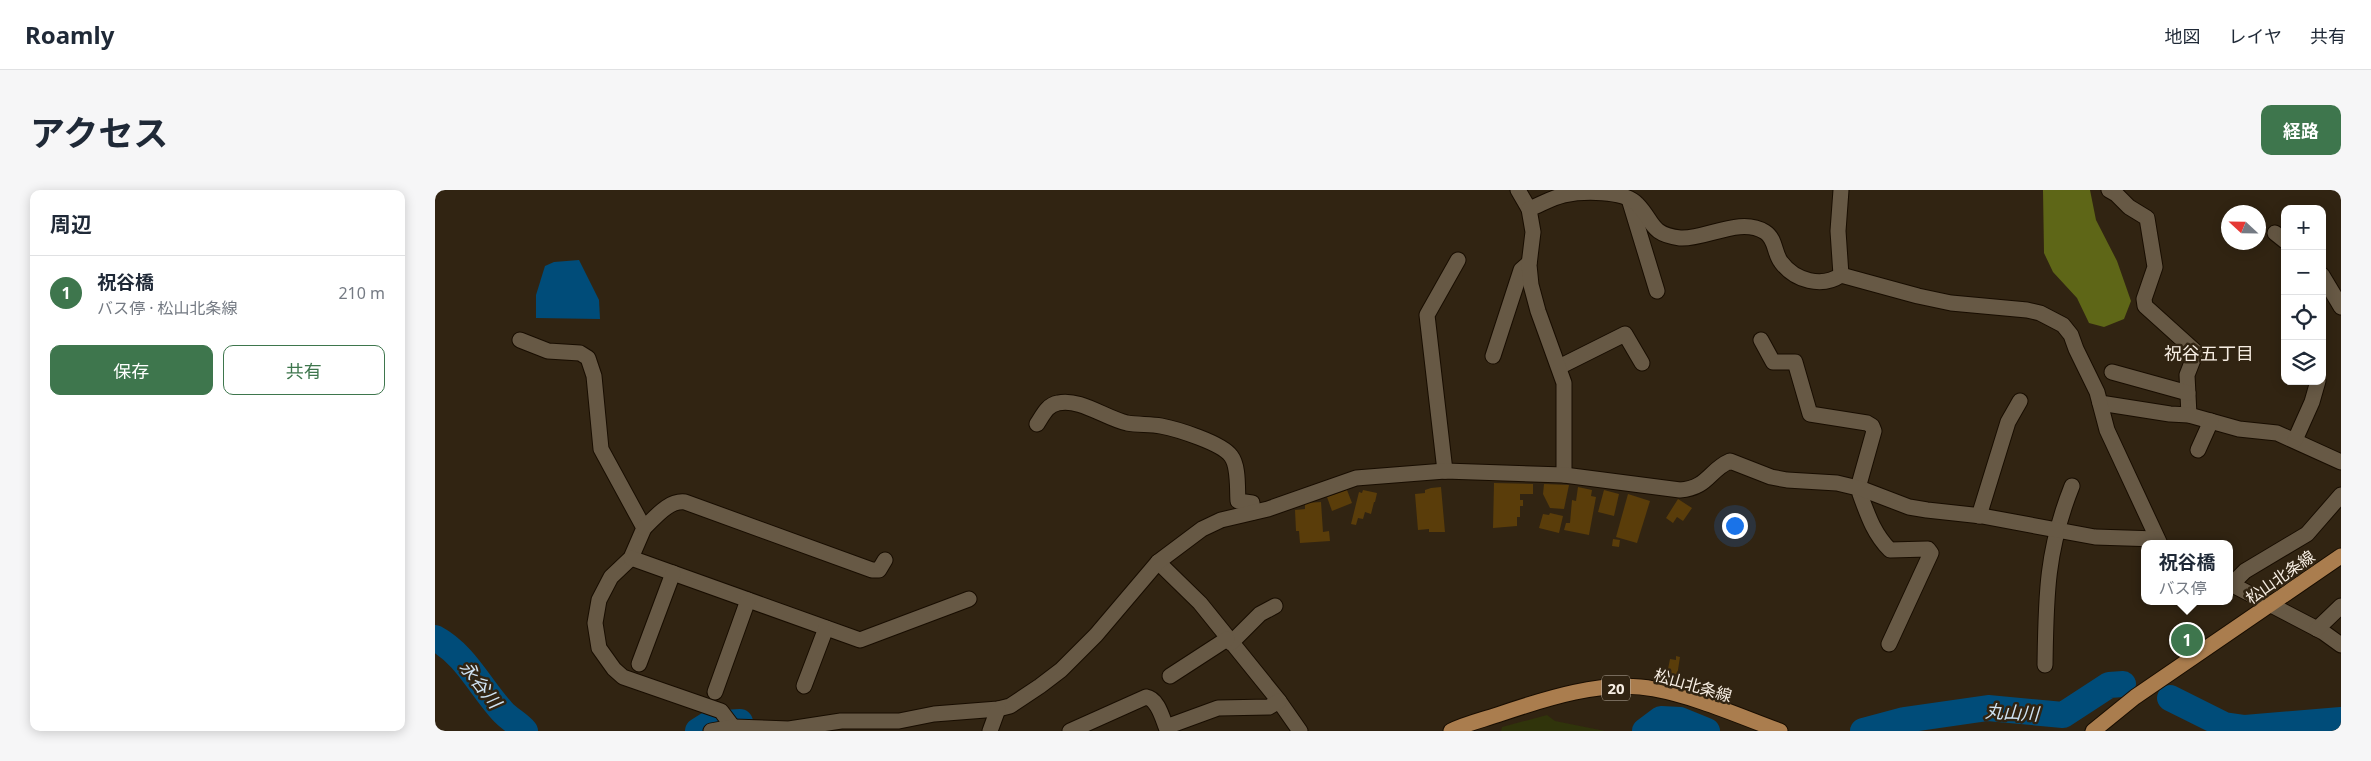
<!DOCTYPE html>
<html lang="ja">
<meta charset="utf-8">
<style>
:root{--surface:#fff;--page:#f6f6f7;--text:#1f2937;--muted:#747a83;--line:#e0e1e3;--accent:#3e764d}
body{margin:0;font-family:"Noto Sans","Noto Sans JP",sans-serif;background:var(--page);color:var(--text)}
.controls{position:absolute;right:15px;top:15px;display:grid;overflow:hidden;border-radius:10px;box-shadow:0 2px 12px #0003}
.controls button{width:45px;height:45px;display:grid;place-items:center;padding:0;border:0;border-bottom:1px solid var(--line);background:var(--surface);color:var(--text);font:25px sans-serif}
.compass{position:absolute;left:1786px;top:15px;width:45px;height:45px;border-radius:50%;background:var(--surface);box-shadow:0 2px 12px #0003;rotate:292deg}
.you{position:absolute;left:1299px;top:335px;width:18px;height:18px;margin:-12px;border:4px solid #fff;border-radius:50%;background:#1a73e8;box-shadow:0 0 0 8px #1a73e833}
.badge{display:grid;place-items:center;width:32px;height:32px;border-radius:50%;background:var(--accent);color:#fff;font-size:16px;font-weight:700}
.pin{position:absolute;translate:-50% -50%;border:2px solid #fff;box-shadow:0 1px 5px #0006}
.popup{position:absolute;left:1706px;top:350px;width:92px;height:65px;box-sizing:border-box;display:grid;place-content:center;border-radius:10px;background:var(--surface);filter:drop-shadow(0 1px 4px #0005);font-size:16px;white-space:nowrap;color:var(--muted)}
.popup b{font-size:19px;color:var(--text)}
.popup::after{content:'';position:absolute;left:50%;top:100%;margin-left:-10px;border:10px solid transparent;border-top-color:var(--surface)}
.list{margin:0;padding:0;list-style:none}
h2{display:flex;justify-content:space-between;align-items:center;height:65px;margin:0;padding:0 20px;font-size:21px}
h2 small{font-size:16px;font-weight:400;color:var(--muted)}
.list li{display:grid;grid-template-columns:32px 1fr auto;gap:15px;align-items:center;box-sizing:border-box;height:75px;padding:0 20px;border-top:1px solid var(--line)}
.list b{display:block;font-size:19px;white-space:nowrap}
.list p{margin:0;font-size:16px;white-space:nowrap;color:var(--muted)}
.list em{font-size:16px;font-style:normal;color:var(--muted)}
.actions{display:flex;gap:10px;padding:15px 20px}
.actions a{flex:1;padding:11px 0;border:1px solid var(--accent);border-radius:10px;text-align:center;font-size:18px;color:var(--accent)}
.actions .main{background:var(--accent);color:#fff}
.icon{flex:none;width:28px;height:28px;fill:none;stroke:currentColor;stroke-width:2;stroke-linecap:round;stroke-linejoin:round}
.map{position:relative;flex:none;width:1906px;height:541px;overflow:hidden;border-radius:10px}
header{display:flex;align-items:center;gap:30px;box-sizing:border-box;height:70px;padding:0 25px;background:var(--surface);border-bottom:1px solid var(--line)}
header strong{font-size:24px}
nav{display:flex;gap:28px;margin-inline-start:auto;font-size:18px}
.intro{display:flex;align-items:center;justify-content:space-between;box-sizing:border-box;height:120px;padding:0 30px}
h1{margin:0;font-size:35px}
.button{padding:12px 22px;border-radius:10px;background:var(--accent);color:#fff;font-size:18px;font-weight:700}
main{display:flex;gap:30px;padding:0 30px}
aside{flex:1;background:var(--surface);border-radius:10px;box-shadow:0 2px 12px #0003}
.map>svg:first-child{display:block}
.green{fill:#30340b}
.forest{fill:#5e6617}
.water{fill:#004c79}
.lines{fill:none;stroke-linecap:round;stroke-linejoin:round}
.river{stroke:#004c79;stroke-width:26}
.building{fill:#5a3d0a}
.minor-casing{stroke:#180d00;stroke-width:17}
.major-casing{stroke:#180d00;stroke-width:17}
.minor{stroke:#675945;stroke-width:15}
.major{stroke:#aa7d4e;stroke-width:15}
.labels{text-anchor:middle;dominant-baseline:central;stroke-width:5;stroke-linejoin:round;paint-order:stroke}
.shield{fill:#312412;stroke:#bcb1a4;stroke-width:1}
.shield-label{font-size:15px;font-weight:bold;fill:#f7eee3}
.street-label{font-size:16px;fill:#f7eee3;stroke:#312412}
.neighbourhood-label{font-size:18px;fill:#f7eee3;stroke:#312412}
.water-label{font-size:18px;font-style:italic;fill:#cfe3f3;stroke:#312412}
</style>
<header>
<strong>Roamly</strong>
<nav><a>地図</a><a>レイヤ</a><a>共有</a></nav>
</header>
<div class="intro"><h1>アクセス</h1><a class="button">経路</a></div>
<main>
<aside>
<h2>周辺<small></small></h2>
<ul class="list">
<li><span class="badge">1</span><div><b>祝谷橋</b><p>バス停 · 松山北条線</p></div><em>210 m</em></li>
</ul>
<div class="actions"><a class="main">保存</a><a>共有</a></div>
</aside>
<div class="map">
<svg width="1906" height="541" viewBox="0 0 1906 541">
<rect width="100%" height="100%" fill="#312412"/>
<path class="green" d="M1112,525l8,6 50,10h-104l1,-4z"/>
<path class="forest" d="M1608,0h47l6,30 21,41 14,40 -7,18 -20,8 -15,-4 -12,-25 -24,-26 -9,-19z"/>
<path class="water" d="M144,70l20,40 1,19 -64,-1v-23l9,-29 9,-4z"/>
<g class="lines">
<g class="river">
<path d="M0,448c30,16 45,49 67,73 7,8 16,12 23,20"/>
<path d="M1735,508l54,27 21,3 96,-8"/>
<path d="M263,541l11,-7 31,-2"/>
<path d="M1210,541l16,-12 19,1 27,11"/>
<path d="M1428,541l41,-11 84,-12 75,7 46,-30 14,-1"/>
</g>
</g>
<g class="building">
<path d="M1059,293l39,1v10h-13v6h3v6h-3v11h-3v9l-24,2z"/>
<path d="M1109,294l25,1 -5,24 -14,-1 -7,-14z"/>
<path d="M1006,297l4,45h-16v-3l-11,1 -3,-36 10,-1v-3l6,-2z"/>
<path d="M1143,297l14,3 -1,6 5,1 -7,38 -25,-5 2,-7h4l2,-23 4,1z"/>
<path d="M912,300l5,13 -20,8 -5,-14z"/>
<path d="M928,300l14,3 -2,9h-1l-3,12 -6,-2 -2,7 -5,-1 -2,7 -5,-1 8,-32 3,1z"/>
<path d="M1169,300l15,4 -5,22 -16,-4z"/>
<path d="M1193,304l22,7 -13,42 -21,-6z"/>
<path d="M1243,309l14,9 -9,13 -6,-4 -4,6 -7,-5z"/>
<path d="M886,312l2,30 6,-1 1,10 -30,2 -1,-12h-3l-1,-21 10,-1v-6z"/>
<path d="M1115,323l13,3 -4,17 -20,-5 4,-14 6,1z"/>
<path d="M1178,349l7,1 -1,7 -7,-1z"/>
<path d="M1241,466l4,1 -3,19 -10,-2 3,-15 6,1z"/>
</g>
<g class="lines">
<defs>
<g id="minor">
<path d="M1083,0l11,19"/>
<path d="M1406,0l-3,41 3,44"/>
<path d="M1674,0l7,4 13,13 18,11 8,49 -11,32 1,7 51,46 -9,23 2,40"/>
<path d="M1194,9l28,92"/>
<path d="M1840,43l10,8"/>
<path d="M1887,85l19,32"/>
<path d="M85,150l28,11 32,2 8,5 6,18 7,73 43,79 -13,30 -20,19 -12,23 -4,23 4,25 15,21 9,8 98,34 12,16"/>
<path d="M1326,150l12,22h22l15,52 57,9 5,3 2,5 -16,57"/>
<path d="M1058,166l28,-86 8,-7"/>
<path d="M1124,177l66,-33 17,29"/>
<path d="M1677,182l76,21"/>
<path d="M1665,213l70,11 19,1 50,14 38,4 64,29"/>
<path d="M602,234c6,-9 10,-19 21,-21 22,-5 47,15 69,20 11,2 23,1 34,3 16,3 61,17 70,30 8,10 6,33 7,45l14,2 1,9"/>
<path d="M1860,250l17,-38 6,-21"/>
<path d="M1763,260l13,-29"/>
<path d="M1010,281l-18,-156 31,-55"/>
<path d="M1129,285v-92l-26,-72 -7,-26 -2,-20 4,-33 -4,-23c11,-4 22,-11 35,-14 18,-4 60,-5 73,9 17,17 12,30 43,34 25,2 60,-22 85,-6 11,7 9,21 16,30 14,19 41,26 60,13l77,21 33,7 76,7 13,3 23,12 8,10 5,14 21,43 10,38 53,114"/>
<path d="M1427,299l-2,5c8,22 14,40 30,56l38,-1 3,4 -42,91"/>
<path d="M1544,326l29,-94 12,-21"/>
<path d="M209,338c11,-10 24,-28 41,-26l187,68h7l6,-10"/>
<path d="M196,368l229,82 109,-41"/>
<path d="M723,372l42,41 79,98 21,30"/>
<path d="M1794,393l94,49 18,13"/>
<path d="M1797,394l13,-13 62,-37 34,-39"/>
<path d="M1882,439l24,-23"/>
<path d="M796,453l29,-29 15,-8"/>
<path d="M204,474l34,-91"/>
<path d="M1610,475c1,-67 1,-114 27,-179"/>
<path d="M735,486l57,-37"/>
<path d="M369,496l22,-58"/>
<path d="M280,502l33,-92"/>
<path d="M276,541l22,-4 56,2 52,-8h58l35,-7 64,-5 12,-3 30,-20 21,-16 35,-35 62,-73 44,-33 19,-9 47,-11 88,-31 89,-7 119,4 116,15c28,-2 29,-20 50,-29l41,16 16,3 50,3 25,6 47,18 18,3 55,6 113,21 62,2"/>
<path d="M555,541l8,-22"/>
<path d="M635,541l76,-34c12,2 16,20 20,30l52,-19 51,-1 10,-6"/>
</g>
<g id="major">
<path d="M1016,541c14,-7 31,-11 46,-16 47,-16 107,-36 157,-26 43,8 85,27 126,42"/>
<path d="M1658,541l42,-34 206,-141"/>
</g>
</defs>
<use href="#minor" class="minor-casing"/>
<use href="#major" class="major-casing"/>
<use href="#minor" class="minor"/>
<use href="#major" class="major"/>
</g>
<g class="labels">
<rect class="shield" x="1167" y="485.5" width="28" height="25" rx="4"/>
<g class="shield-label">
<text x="1181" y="498">20</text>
</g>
<g class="street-label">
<text transform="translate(1845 387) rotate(-35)">松山北条線</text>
<text transform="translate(1258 495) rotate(16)">松山北条線</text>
</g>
<g class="neighbourhood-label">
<text x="1774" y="163">祝谷五丁目</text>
</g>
<g class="water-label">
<text transform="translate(46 494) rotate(52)">永谷川</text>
<text transform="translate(1577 522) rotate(3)">丸山川</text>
</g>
</g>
</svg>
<div class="controls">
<button>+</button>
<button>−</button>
<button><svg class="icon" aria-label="locate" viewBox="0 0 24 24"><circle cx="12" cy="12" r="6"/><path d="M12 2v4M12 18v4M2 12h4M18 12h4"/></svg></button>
<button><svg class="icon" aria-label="layers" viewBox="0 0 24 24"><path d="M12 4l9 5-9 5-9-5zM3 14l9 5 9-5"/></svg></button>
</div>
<svg class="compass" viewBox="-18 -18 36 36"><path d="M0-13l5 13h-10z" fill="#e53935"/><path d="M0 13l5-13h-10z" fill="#747a83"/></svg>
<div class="you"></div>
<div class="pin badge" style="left:1752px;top:450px">1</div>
<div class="popup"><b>祝谷橋</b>バス停</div>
</div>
</main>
